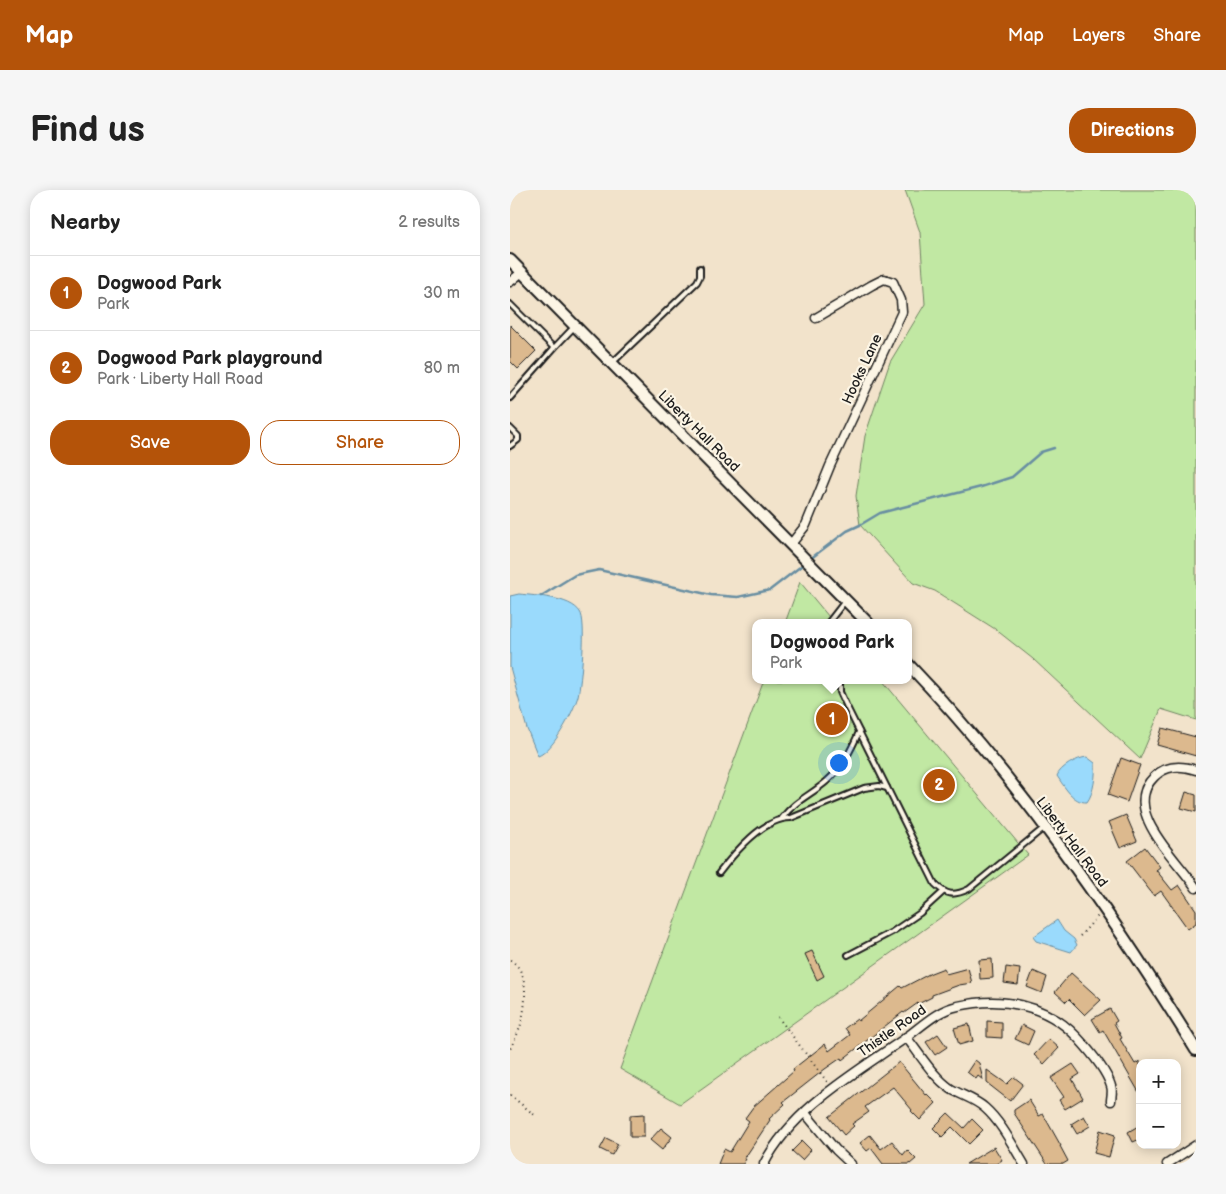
<!DOCTYPE html>
<meta charset="utf-8">
<style>
:root{--surface:#fff;--page:#f6f6f6;--text:#222;--muted:#767676;--line:#e0e0e0;--accent:#b45309}
body{margin:0;font-family:"Balsamiq Sans",sans-serif;background:var(--page);color:var(--text)}
.controls{position:absolute;right:15px;bottom:15px;display:grid;overflow:hidden;border-radius:10px;box-shadow:0 2px 12px #0003}
.controls button{width:45px;height:45px;display:grid;place-items:center;padding:0;border:0;border-bottom:1px solid var(--line);background:var(--surface);color:var(--text);font:25px sans-serif}
.you{position:absolute;left:328px;top:572px;width:18px;height:18px;margin:-12px;border:4px solid #fff;border-radius:50%;background:#1a73e8;box-shadow:0 0 0 8px #1a73e833}
.badge{display:grid;place-items:center;width:32px;height:32px;border-radius:50%;background:var(--accent);color:#fff;font-size:16px;font-weight:700}
.pin{position:absolute;translate:-50% -50%;border:2px solid #fff;box-shadow:0 1px 5px #0006}
.popup{position:absolute;left:242px;top:429px;width:160px;height:65px;box-sizing:border-box;display:grid;place-content:center;border-radius:10px;background:var(--surface);filter:drop-shadow(0 1px 4px #0005);font-size:16px;white-space:nowrap;color:var(--muted)}
.popup b{font-size:19px;color:var(--text)}
.popup::after{content:'';position:absolute;left:50%;top:100%;margin-left:-10px;border:10px solid transparent;border-top-color:var(--surface)}
.list{margin:0;padding:0;list-style:none}
h2{display:flex;justify-content:space-between;align-items:center;height:65px;margin:0;padding:0 20px;font-size:21px}
h2 small{font-size:16px;font-weight:400;color:var(--muted)}
.list li{display:grid;grid-template-columns:32px 1fr auto;gap:15px;align-items:center;box-sizing:border-box;height:75px;padding:0 20px;border-top:1px solid var(--line)}
.list b{display:block;font-size:19px;white-space:nowrap}
.list p{margin:0;font-size:16px;white-space:nowrap;color:var(--muted)}
.list em{font-size:16px;font-style:normal;color:var(--muted)}
.actions{display:flex;gap:10px;padding:15px 20px}
.actions a{flex:1;padding:11px 0;border:1px solid var(--accent);border-radius:20px;text-align:center;font-size:18px;color:var(--accent)}
.actions .main{background:var(--accent);color:#fff}
.map{position:relative;flex:none;width:686px;height:974px;overflow:hidden;border-radius:20px}
header{display:flex;align-items:center;gap:30px;box-sizing:border-box;height:70px;padding:0 25px;background:var(--accent);color:#fff}
header strong{font-size:24px}
nav{display:flex;gap:28px;margin-inline-start:auto;font-size:18px}
.intro{display:flex;align-items:center;justify-content:space-between;box-sizing:border-box;height:120px;padding:0 30px}
h1{margin:0;font-size:35px}
.button{padding:12px 22px;border-radius:20px;background:var(--accent);color:#fff;font-size:18px;font-weight:700}
main{display:flex;gap:30px;padding:0 30px}
aside{flex:1;background:var(--surface);border-radius:20px;box-shadow:0 2px 12px #0003}
.map>svg:first-child{display:block}
.green{fill:#c1e8a3;stroke:#6e8260}
.water{fill:#9adafc;stroke:#688ea2}
.lines{fill:none;stroke-linecap:round;stroke-linejoin:round}
.stream{stroke:#688ea2;stroke-width:2.5}
.building{fill:#dcb98e;stroke:#1c1c1c}
.lane-casing{stroke:#1c1c1c;stroke-width:8}
.street-casing{stroke:#1c1c1c;stroke-width:11}
.secondary-casing{stroke:#1c1c1c;stroke-width:14}
.path{stroke:#1c1c1c;stroke-width:2;stroke-dasharray:1 4;stroke-linecap:butt}
.lane{stroke:#fcf5e5;stroke-width:4}
.street{stroke:#fcf5e5;stroke-width:8}
.secondary{stroke:#fcf5e5;stroke-width:10}
.labels{text-anchor:middle;dominant-baseline:central;stroke-width:4.5;stroke-linejoin:round;paint-order:stroke}
.street-label{font-size:14px;fill:#1c1c1c;stroke:#fcf5e5}
</style>
<header>
<strong>Map</strong>
<nav><a>Map</a><a>Layers</a><a>Share</a></nav>
</header>
<div class="intro"><h1>Find us</h1><a class="button">Directions</a></div>
<main>
<aside>
<h2>Nearby<small>2 results</small></h2>
<ul class="list">
<li><span class="badge">1</span><div><b>Dogwood Park</b><p>Park</p></div><em>30 m</em></li>
<li><span class="badge">2</span><div><b>Dogwood Park playground</b><p>Park · Liberty Hall Road</p></div><em>80 m</em></li>
</ul>
<div class="actions"><a class="main">Save</a><a>Share</a></div>
</aside>
<div class="map">
<svg width="686" height="974" viewBox="0 0 686 974">
<rect width="100%" height="100%" fill="#f2e3cb"/>
<filter id="ink" filterUnits="userSpaceOnUse"><feTurbulence type="fractalNoise" baseFrequency=".02" numOctaves="2"/><feDisplacementMap in="SourceGraphic" scale="10" xChannelSelector="R" yChannelSelector="G"/><feConvolveMatrix kernelMatrix="1 2 1 2 8 2 1 2 1" color-interpolation-filters="sRGB"/></filter>
<g filter="url(#ink)">
<g class="green">
<path d="M395,0h291v530l-35,-11 -21,50 -107,-100 -38,-30 -60,-38 -22,-8 -53,-58 -4,-29 9,-60 25,-74 35,-58 -5,-72z"/>
<path d="M290,392l34,41h-49z"/>
<path d="M254,490h118l146,175 -348,249 -60,-35z"/>
</g>
<g class="water">
<path d="M9,404c17,2 51,3 61,18 7,9 1,71 -2,84 -4,15 -25,55 -40,60l-11,-27 -17,-62v-71z"/>
<path d="M577,567l8,6c1,11 -1,30 -8,39 -14,1 -23,-16 -30,-26 3,-9 20,-18 30,-19z"/>
<path d="M547,730l7,11 10,8 3,6 -6,7 -35,-11 -3,-4z"/>
</g>
<g class="lines">
<g class="stream">
<path d="M300,369l37,-28 13,-6 20,-12 101,-26 31,-10 29,-25 13,-4"/>
<path d="M31,406l34,-21 24,-5 112,25 27,2 32,-7 35,-27"/>
</g>
</g>
<g class="building">
<path d="M0,135l26,26 -18,18 -8,-8z"/>
<path d="M652,538l34,9v19l-39,-11z"/>
<path d="M611,568l19,7 -13,37 -19,-7z"/>
<path d="M676,602l10,3v17l-15,-4z"/>
<path d="M616,625l11,26 -17,7 -11,-26z"/>
<path d="M635,657l15,20 -4,3 16,20 7,-5 17,25v13l-8,6 -27,-38 -7,5 -27,-35z"/>
<path d="M302,761l12,25 -7,4 -12,-26z"/>
<path d="M482,769l1,19 -13,1 -1,-19z"/>
<path d="M496,777l14,2 -2,16 -14,-2z"/>
<path d="M434,778l2,6 22,-6 4,15 -13,2 -27,10v2l-14,7v-1l-14,10 -1,-1 -61,48 -1,-2 -16,11 -42,33 2,2 -16,15 1,1 -26,39h2l-3,5h-25l6,-15 6,3 19,-31 -4,-3 8,-11 41,-36 -1,-2 32,-25 4,7 21,-16 -5,-7 12,-9 1,2 42,-35 2,2 29,-15z"/>
<path d="M523,781l14,6 -5,16 -15,-6z"/>
<path d="M561,783l30,27 -16,15 -16,-16 -3,3 -11,-10z"/>
<path d="M600,819l7,12 -3,2 8,15 -2,1 15,25 5,-3v33l-37,-64 -3,2 -8,-13z"/>
<path d="M477,831l15,1v16l-15,-1z"/>
<path d="M459,834l4,17 -14,4 -5,-17z"/>
<path d="M512,835l12,6 -6,14 -13,-6z"/>
<path d="M428,844l9,13 -12,8 -9,-13z"/>
<path d="M539,849l10,9 -15,16 -10,-9z"/>
<path d="M465,870l4,3 4,17 -5,-4 -2,3 -9,-7z"/>
<path d="M389,872l27,33 1,-1 9,9 -16,17 -9,-9 1,-1 -19,-23 -28,20 4,5 -17,12 2,2 -10,9 -15,-18z"/>
<path d="M563,874l7,10 -8,5 11,19 -18,11 -6,-9 5,-3 -13,-19z"/>
<path d="M477,880l20,14 7,-7 9,7 -13,17 -23,-18z"/>
<path d="M519,910l10,16 4,-2 18,32h-1l8,15 -5,3h-16l-33,-51v-3z"/>
<path d="M438,923l16,15 8,-9 11,11 -14,14 -17,-17 -10,10 -9,-9z"/>
<path d="M134,924v23h-14v-22z"/>
<path d="M574,926l6,10 -13,8 -6,-10z"/>
<path d="M630,935v14l-7,3 -5,-10z"/>
<path d="M151,938l11,9 -10,13 -12,-10z"/>
<path d="M590,940l15,5 -6,22 -15,-4z"/>
<path d="M360,945l11,14 11,-8 11,14 4,-5 9,9 -6,5h-27l-12,-16 -4,3 -7,-8z"/>
<path d="M96,948l12,6 -6,11 -12,-6z"/>
<path d="M292,951l9,9 -9,10 -10,-9z"/>
<path d="M484,957l8,13 -6,4h-30z"/>
</g>
<g class="lines">
<defs>
<g id="lane">
<path d="M0,114l44,44 21,-22"/>
<path d="M102,173l85,-81 3,-6v-8"/>
<path d="M0,208l44,-50"/>
<path d="M0,238l8,8v4l-8,6"/>
<path d="M318,433l17,-22"/>
<path d="M330,490v12l6,13 89,179c12,12 19,12 34,5l76,-62"/>
<path d="M272,628c14,-18 29,-23 45,-37 16,-14 24,-31 32,-49"/>
<path d="M209,683c16,-21 44,-55 72,-55l73,-30 15,-2 8,2"/>
<path d="M338,765l44,-23 28,-19 23,-21"/>
</g>
<g id="street">
<path d="M0,92l12,-10"/>
<path d="M281,354l15,-19 24,-59 72,-154 -1,-12 -8,-18 -9,-3 -12,6 -56,33"/>
<path d="M686,580c-16,-5 -30,-5 -42,7 -34,33 24,83 42,111"/>
<path d="M396,847c14,17 27,40 45,52 12,7 24,10 34,19 16,14 28,38 39,56"/>
<path d="M295,923l31,37 15,14"/>
<path d="M254,974c28,-55 91,-91 140,-125 17,-12 33,-29 54,-33 43,-10 88,-2 119,31 12,13 29,32 34,49 2,5 0,11 0,15"/>
<path d="M657,974l29,-19"/>
<path d="M683,974l3,-2"/>
</g>
<g id="secondary">
<path d="M0,70l358,363"/>
<path d="M398,474c111,116 204,250 288,386"/>
</g>
</defs>
<use href="#lane" class="lane-casing"/>
<use href="#street" class="street-casing"/>
<use href="#secondary" class="secondary-casing"/>
<g class="path">
<path d="M570,746l18,-20"/>
<path d="M0,770c20,11 16,45 11,64 -2,8 -7,17 -11,25"/>
<path d="M268,827l50,66"/>
<path d="M0,905l27,22"/>
</g>
<use href="#lane" class="lane"/>
<use href="#street" class="street"/>
<use href="#secondary" class="secondary"/>
</g>
</g>
<g class="labels">
<g class="street-label">
<text transform="translate(352 179) rotate(-65)">Hooks Lane</text>
<text transform="translate(189 241) rotate(45)">Liberty Hall Road</text>
<text transform="translate(562 652) rotate(53)">Liberty Hall Road</text>
<text transform="translate(382 841) rotate(-35)">Thistle Road</text>
</g>
</g>
</svg>
<div class="controls">
<button>+</button>
<button>−</button>
</div>
<div class="you"></div>
<div class="pin badge" style="left:322px;top:529px">1</div>
<div class="popup"><b>Dogwood Park</b>Park</div>
<div class="pin badge" style="left:429px;top:595px">2</div>
</div>
</main>
